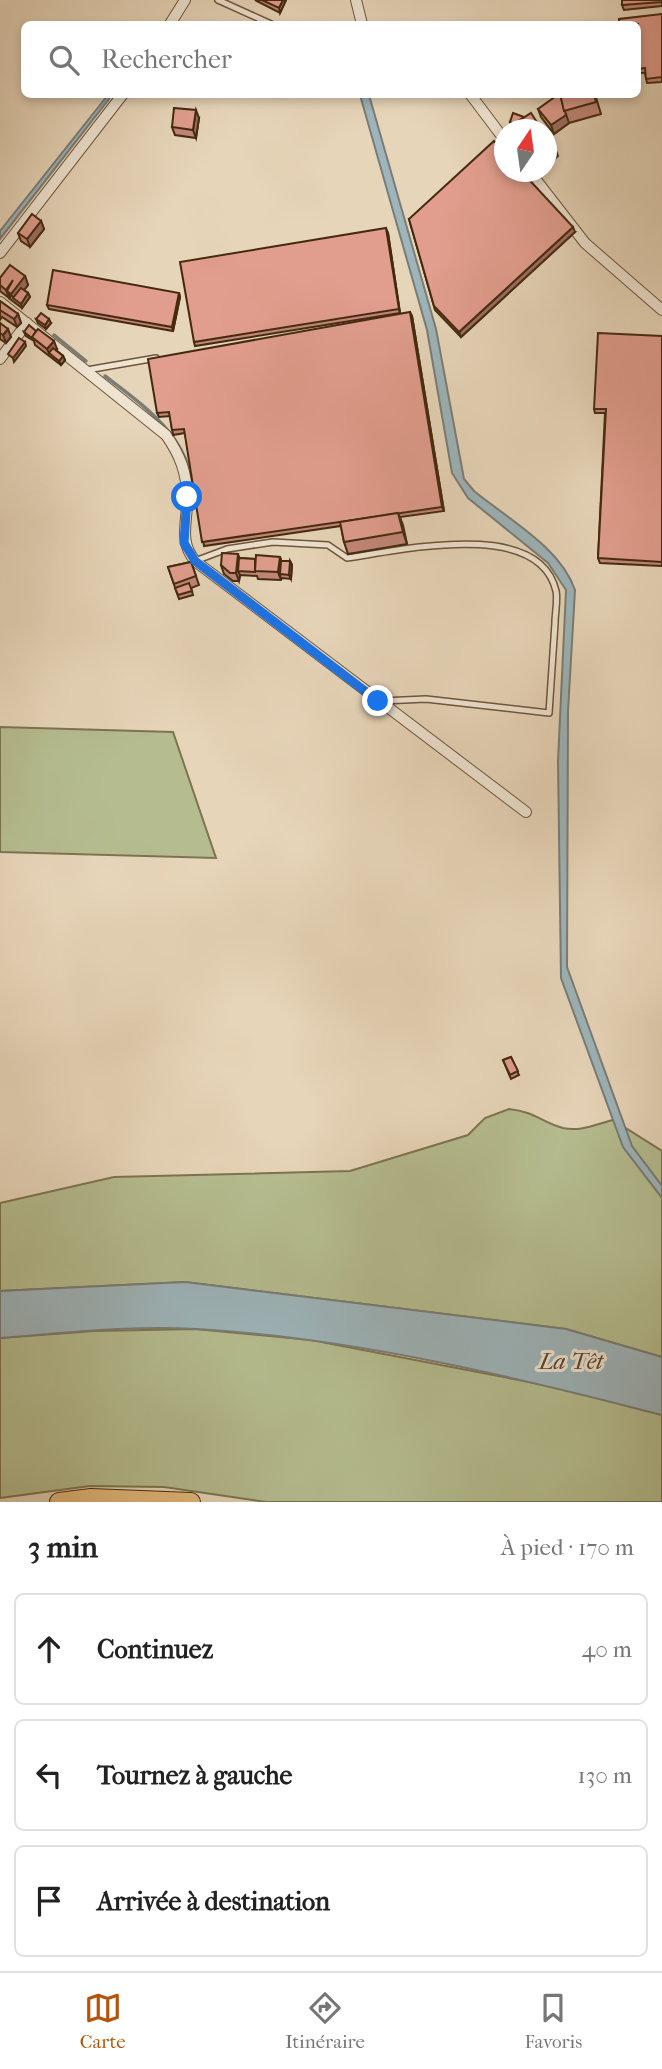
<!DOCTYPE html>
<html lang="fr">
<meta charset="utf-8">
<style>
:root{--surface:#fff;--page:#f6f6f6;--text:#222;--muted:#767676;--line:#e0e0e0;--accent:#b45309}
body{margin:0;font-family:"IM FELL French Canon",serif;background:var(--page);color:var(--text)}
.compass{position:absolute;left:494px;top:119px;width:63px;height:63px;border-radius:50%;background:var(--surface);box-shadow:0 4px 10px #0003;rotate:13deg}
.stop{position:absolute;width:21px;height:21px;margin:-16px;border:5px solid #1a73e8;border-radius:50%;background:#fff}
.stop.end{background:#1a73e8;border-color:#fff;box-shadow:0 2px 7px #0008}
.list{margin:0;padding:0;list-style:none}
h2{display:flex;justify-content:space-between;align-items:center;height:91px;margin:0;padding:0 28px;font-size:30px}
h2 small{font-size:23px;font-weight:400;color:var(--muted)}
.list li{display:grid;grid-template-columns:46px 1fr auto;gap:21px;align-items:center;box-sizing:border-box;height:112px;margin:0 14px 14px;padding:0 14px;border:2px solid var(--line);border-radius:10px}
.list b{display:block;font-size:26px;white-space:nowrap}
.list em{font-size:23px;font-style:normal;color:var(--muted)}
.icon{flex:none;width:38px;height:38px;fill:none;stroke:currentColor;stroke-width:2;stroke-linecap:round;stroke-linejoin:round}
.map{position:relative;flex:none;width:662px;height:1502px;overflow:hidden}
.search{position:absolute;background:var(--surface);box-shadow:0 4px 10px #0003;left:21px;right:21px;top:21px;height:77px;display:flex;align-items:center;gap:18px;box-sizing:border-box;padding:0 24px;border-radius:10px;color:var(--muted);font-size:26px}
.sheet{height:469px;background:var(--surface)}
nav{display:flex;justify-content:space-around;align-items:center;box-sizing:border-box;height:98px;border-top:2px solid var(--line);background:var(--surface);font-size:19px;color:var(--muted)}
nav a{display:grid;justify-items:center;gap:4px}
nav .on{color:var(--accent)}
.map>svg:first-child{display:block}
.green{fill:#b5bd90;stroke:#7d7450;stroke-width:2}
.water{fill:#9db5bb;stroke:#7a7d77;stroke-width:2}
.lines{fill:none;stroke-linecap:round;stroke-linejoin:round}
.stream{stroke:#7a7d77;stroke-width:3.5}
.lane-casing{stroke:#6e553a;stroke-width:8}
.street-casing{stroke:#6e553a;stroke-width:12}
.highway-casing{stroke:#452a10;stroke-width:20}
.lane{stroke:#efe4d2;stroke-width:5}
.street{stroke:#efe4d2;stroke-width:10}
.highway{stroke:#e4ba7c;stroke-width:18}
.wall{fill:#c28779;stroke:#452a10;stroke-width:2}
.shaded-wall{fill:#9e6e63;stroke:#452a10;stroke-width:2}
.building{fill:#e19d8d;stroke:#452a10;stroke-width:2}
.route{stroke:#1a73e8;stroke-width:9}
.labels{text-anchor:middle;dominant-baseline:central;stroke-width:6;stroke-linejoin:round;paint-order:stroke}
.water-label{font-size:23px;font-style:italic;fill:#574632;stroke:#efe4d2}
</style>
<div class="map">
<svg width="662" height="1502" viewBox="0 0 662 1502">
<rect width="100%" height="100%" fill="#e7d5b9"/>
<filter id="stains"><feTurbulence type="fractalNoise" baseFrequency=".00286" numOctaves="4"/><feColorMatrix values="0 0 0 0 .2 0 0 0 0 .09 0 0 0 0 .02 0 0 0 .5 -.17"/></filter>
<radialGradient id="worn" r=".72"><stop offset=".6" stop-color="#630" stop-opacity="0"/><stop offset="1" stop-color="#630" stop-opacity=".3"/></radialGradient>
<g class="green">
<path d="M0,727l173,5 43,126 -216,-6z"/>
<path d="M509,1109c27,3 32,13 54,19 17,4 34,-4 50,-8l49,31v206l-96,-28 -381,-47 -185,9v-88l114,-26 236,-6 118,-36 17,-17z"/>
<path d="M195,1329l116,11 244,47 107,28v87h-396l-102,-15 -74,-1 -90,12v-160l94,-7z"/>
</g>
<g class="water">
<path d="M108,95h4l-112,144v-8z"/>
<path d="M360,95h9l67,234 28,150 10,12c34,28 86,56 101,99l-7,121 -1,256 65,179 30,40v12l-39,-51 -62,-169 -3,-217 8,-171 -18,-27 -80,-65 -16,-25 -25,-143z"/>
<path d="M185,1282l381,47 96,28v58c-150,-39 -310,-77 -465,-86 -65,-4 -132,4 -197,9v-47z"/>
</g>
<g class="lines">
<g class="stream">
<path d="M54,335l32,26"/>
<path d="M105,376c42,32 93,67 87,127"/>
</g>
<defs>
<g id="lane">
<path d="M218,0l53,24"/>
<path d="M87,370l69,-12"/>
<path d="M195,561l32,-12 46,-7 55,3 19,13c51,-7 192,-41 209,33 2,9 -1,22 -1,32 -2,30 -4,60 -6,90l-123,-14 -44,2"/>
</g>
<g id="street">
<path d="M356,0l6,24"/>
<path d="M170,24l15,-24"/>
<path d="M470,94l34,45"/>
<path d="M530,172l55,71 77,67"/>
<path d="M0,253l123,-159"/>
<path d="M0,302l166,133c14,20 21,38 21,62 1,25 -9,43 8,64l331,251"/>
<path d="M0,359l27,-36"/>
</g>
<path id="highway" d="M59,1502l32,-4 100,4"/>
</defs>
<use href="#lane" class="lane-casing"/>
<use href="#street" class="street-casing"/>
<use href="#highway" class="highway-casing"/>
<use href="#lane" class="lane"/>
<use href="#street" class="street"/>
<use href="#highway" class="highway"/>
</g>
<g class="wall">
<path d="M255,0h31l-6,13z"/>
<path d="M662,0v6l-38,4 -2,-5z"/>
<path d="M662,14v68l-15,1 -2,-10h-7v-49z"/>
<path d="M595,94l6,20 -32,9 -15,11 -13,-17 -3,-8z"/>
<path d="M199,118l-3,20 -21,-3 -3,-8z"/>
<path d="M510,122l32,8h-24l-7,-4z"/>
<path d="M409,219l166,13 -114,105 -26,-27z"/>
<path d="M41,221l3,8 -14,18 -9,-6 -3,-8z"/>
<path d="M388,233l12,80 -205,33 -1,-4z"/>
<path d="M25,276l3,9 -4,5 4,3 2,4 -8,11 -12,-9v-2l-1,1 -9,-7v-13z"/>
<path d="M179,293l1,4 -7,34 -124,-22 -2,-4z"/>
<path d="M0,301l18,13 3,9 -4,4 -15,-10 -2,3z"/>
<path d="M412,316l32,195 -44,6 7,27 -59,10 -4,-12 -3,-16 -137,20 -19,-113 -12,2 -3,-19 -11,1 -2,-4z"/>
<path d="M36,319l15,4 -5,6 -8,-6z"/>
<path d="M0,323l11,14 -5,6 -6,-4z"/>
<path d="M24,332l33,17 -1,1 7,6 2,4 -4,5 -26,-20 -1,-4 -8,-5z"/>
<path d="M662,336v230l-62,-3 -2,-5 7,-145h-10l-1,-4z"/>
<path d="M280,557l1,4h9l2,4 -1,14 -9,-1 -1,2 -23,-1 -1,-3 -17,-1 -1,6h-6l-9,-7 -3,-9 18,-7 16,1z"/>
<path d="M191,562l8,23 -8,3 2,7 -14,4 -11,-32z"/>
<path d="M511,1057l8,18 -8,4 -8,-19z"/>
</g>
<g class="shaded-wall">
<path d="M283,0h3l-6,13 -1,-5z"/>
<path d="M196,110l3,8 -3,20 -3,-8z"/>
<path d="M566,114l3,9 -15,11 -3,-9z"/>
<path d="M555,148l3,8 -8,7 -3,-8z"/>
<path d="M41,221l3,8 -14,18 -3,-8z"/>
<path d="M573,227l2,5 -114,105 -2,-5z"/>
<path d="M386,228l2,5 12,80 -1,-4z"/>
<path d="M25,276l3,9 -12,15 -9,-9 3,6 -1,1 -3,-8 7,-10z"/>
<path d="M28,293l2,4 -8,11 -1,-4z"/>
<path d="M179,293l1,4 -7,34 -1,-4z"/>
<path d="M410,312l2,4 32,195 -2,-4z"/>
<path d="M18,314l3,9 -4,4 -3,-8z"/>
<path d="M49,319l2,4 -5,6 -1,-4z"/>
<path d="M8,329l3,8 -5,6 -3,-8z"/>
<path d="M54,341l3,8 -5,6 -3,-2 -2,-4z"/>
<path d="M25,342l1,4 -12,16 -1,-4z"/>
<path d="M63,356l2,4 -4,5 -2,-4z"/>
<path d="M398,513l5,12 4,19 -4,-12z"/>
<path d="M238,554l3,8 -3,9 2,4 -1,6 -3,-8z"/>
<path d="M280,557l3,8 -3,9 1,6 -3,-8z"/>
<path d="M290,561l2,4 -1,14 -2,-4z"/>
</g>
<g class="building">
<path d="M262,0h21l-4,8z"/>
<path d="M622,0h40v2l-40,3z"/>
<path d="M662,14v63l-16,2 -1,-11 -7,1v-45h-19v-5z"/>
<path d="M559,94h1l6,21 -15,10 -13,-16z"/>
<path d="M560,94h34l2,8 -32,9z"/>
<path d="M174,108l22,2 -3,20 -21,-3z"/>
<path d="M513,113l11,4 -7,5 2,4 -9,-4z"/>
<path d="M531,113l11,17h-19l-6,-8z"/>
<path d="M547,135l8,13 -8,7z"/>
<path d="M494,141l11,12v19h17l51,55 -114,105 -25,-26 -25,-87z"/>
<path d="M32,214l9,7 -14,18 -9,-6z"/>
<path d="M386,228l13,81 -205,33 -14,-80z"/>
<path d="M10,265l15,11 -14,18 -4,-3 6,-11 -7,10 -6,-5v-7z"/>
<path d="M53,270l126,23 -7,34 -125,-22z"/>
<path d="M21,288l7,5 -7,11 -8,-6z"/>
<path d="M0,301l18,13 -4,5 -14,-9z"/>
<path d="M410,312l32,195 -240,35 -18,-113 -12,1 -3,-18 -12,1 -9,-54z"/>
<path d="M41,313l8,6 -4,6 -9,-6z"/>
<path d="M0,323l8,6 -5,6 -3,-2z"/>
<path d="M29,325l7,6 -4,7 -8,-6z"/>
<path d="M38,329l16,12 -7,8 -15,-12z"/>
<path d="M598,333l64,3v226l-64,-4 8,-149h-12z"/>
<path d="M19,338l6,4 -12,16 -5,-4z"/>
<path d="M53,348l10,8 -4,5 -10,-8z"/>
<path d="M398,513l5,19 -59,10 -4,-20z"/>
<path d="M222,553l16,1 -2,19h-6l-9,-8z"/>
<path d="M256,555l24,2 -2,15 -23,-1z"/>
<path d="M239,558l16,1v13l-17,-1z"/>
<path d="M281,561h9l-1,14 -9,-1z"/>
<path d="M191,562l5,14 -22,8 -6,-17z"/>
<path d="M189,583l3,8 -14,4 -3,-7z"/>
<path d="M511,1057l7,14 -8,4 -7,-15z"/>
</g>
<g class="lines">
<path class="route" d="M187,497l-3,46 11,18 183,140"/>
</g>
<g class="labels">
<g class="water-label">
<text x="571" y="1361">La Têt</text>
</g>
</g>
<rect width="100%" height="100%" filter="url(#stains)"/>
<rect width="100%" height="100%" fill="url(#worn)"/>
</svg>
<svg class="compass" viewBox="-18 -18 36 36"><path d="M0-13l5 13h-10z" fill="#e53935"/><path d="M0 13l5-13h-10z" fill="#767676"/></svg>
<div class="stop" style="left:187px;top:497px"></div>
<div class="stop end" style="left:378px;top:701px"></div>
<div class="search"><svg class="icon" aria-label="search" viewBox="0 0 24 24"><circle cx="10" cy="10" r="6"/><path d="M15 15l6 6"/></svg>Rechercher</div>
</div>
<section class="sheet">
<h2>3 min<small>À pied · 170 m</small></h2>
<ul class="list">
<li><svg class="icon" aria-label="ahead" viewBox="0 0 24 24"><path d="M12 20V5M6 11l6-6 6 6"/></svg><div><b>Continuez</b></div><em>40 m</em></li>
<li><svg class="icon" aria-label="left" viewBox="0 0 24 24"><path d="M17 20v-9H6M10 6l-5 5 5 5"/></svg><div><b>Tournez à gauche</b></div><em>130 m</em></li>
<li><svg class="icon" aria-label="arrive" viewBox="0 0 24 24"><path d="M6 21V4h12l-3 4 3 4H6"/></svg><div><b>Arrivée à destination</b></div></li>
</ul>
</section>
<nav>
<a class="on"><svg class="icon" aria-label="map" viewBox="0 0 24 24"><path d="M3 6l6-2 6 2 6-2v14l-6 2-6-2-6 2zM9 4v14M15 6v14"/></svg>Carte</a>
<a><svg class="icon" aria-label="directions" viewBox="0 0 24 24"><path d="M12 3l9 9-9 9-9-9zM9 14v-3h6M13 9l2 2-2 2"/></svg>Itinéraire</a>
<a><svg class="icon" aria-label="saved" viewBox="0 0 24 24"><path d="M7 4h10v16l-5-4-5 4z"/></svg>Favoris</a>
</nav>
